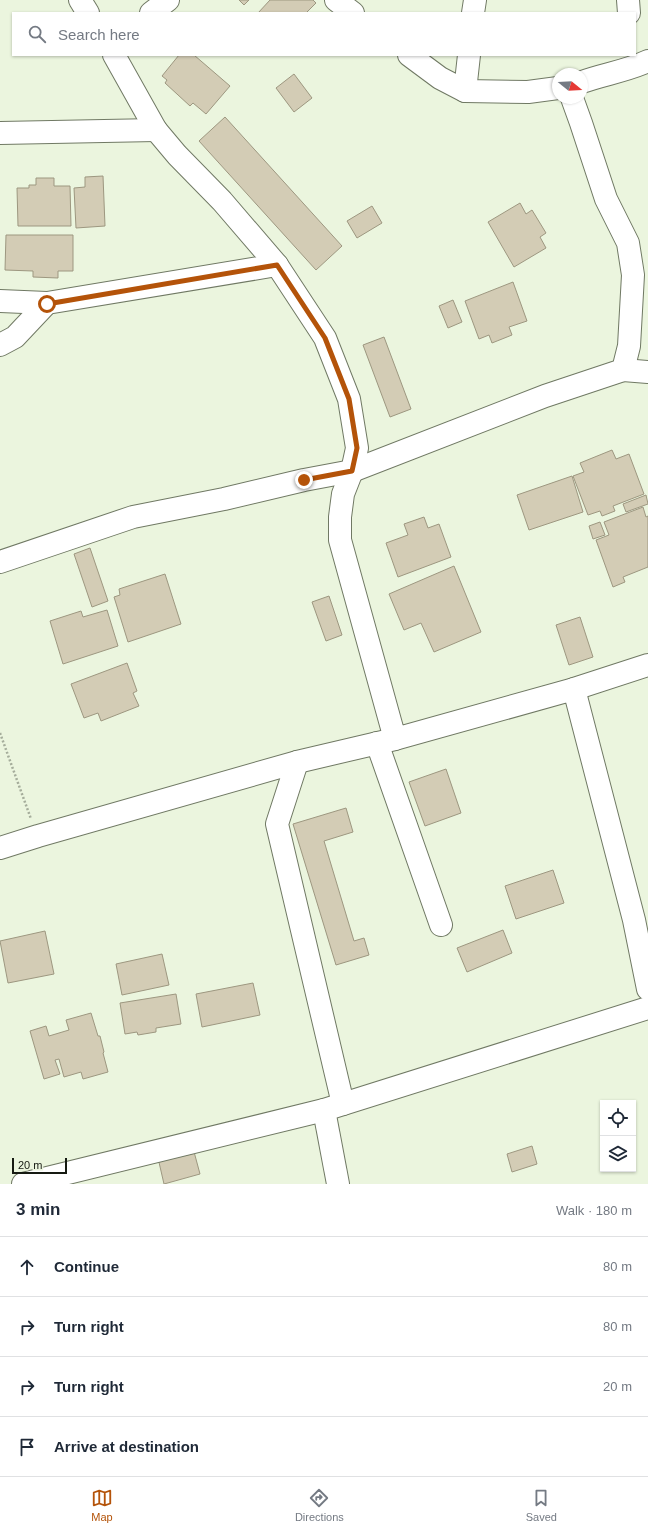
<!DOCTYPE html>
<meta charset="utf-8">
<style>
:root{--surface:#fff;--page:#f2f2f3;--text:#1f2937;--muted:#747a83;--line:#e0e1e3;--accent:#b45309}
body{margin:0;font-family:Helvetica,sans-serif;background:var(--page);color:var(--text)}
.controls{position:absolute;right:12px;bottom:12px;display:grid;overflow:hidden;border-radius:0px;box-shadow:0 1px 3px #0004}
.controls button{width:36px;height:36px;display:grid;place-items:center;padding:0;border:0;border-bottom:1px solid var(--line);background:var(--surface);color:var(--text);font:20px sans-serif}
.compass{position:absolute;left:552px;top:68px;width:36px;height:36px;border-radius:50%;background:var(--surface);box-shadow:0 1px 3px #0004;rotate:108deg}
.scale{position:absolute;left:12px;bottom:10px;width:55px;box-sizing:border-box;padding-left:4px;border:2px solid #161a12;border-top:0;font-size:11px;line-height:14px;white-space:nowrap;color:#161a12;-webkit-text-stroke:3px #ebf5de;paint-order:stroke}
.stop{position:absolute;width:12px;height:12px;margin:-9px;border:3px solid #b45309;border-radius:50%;background:#fff}
.stop.end{background:#b45309;border-color:#fff;box-shadow:0 1px 4px #0008}
.list{margin:0;padding:0;list-style:none}
h2{display:flex;justify-content:space-between;align-items:center;height:52px;margin:0;padding:0 16px;font-size:17px}
h2 small{font-size:13px;font-weight:400;color:var(--muted)}
.list li{display:grid;grid-template-columns:26px 1fr auto;gap:12px;align-items:center;box-sizing:border-box;height:60px;padding:0 16px;border-top:1px solid var(--line)}
.list b{display:block;font-size:15px;white-space:nowrap}
.list em{font-size:13px;font-style:normal;color:var(--muted)}
.icon{flex:none;width:22px;height:22px;fill:none;stroke:currentColor;stroke-width:2;stroke-linecap:round;stroke-linejoin:round}
.map{position:relative;flex:none;width:648px;height:1184px;overflow:hidden}
.search{position:absolute;background:var(--surface);box-shadow:0 1px 3px #0004;left:12px;right:12px;top:12px;height:44px;display:flex;align-items:center;gap:10px;box-sizing:border-box;padding:0 14px;border-radius:0px;color:var(--muted);font-size:15px}
.sheet{height:292px;background:var(--surface)}
nav{display:flex;justify-content:space-around;align-items:center;box-sizing:border-box;height:56px;border-top:1px solid var(--line);background:var(--surface);font-size:11px;color:var(--muted)}
nav a{display:grid;justify-items:center;gap:2px}
nav .on{color:var(--accent)}
.map>svg:first-child{display:block}
.building{fill:#d3ccb5;stroke:#9d9780}
.lines{fill:none;stroke-linecap:round;stroke-linejoin:round}
.minor-casing{stroke:#707964;stroke-width:24}
.path{stroke:#a5ad9b;stroke-width:2.5;stroke-dasharray:2 2;stroke-linecap:butt}
.minor{stroke:#fff;stroke-width:22}
.route{stroke:#b45309;stroke-width:5}
</style>
<div class="map">
<svg width="648" height="1184" viewBox="0 0 648 1184">
<rect width="100%" height="100%" fill="#ebf5de"/>
<g class="building">
<path d="M239,0h10l-5,5z"/>
<path d="M270,0h43l3,3 -10,10h-48z"/>
<path d="M179,55h15l36,31 -24,28 -13,-11 -3,3 -25,-23 2,-3 -5,-4z"/>
<path d="M294,74l18,24 -18,14 -18,-24z"/>
<path d="M225,117l117,129 -26,24 -117,-129z"/>
<path d="M103,176l2,50 -29,2 -2,-40 11,-1v-10z"/>
<path d="M36,178h18v8h16l1,40h-53l-1,-38h12v-3h7z"/>
<path d="M520,203l6,11 6,-4 14,23 -6,4 6,11 -32,19 -26,-45z"/>
<path d="M372,206l10,17 -25,15 -10,-17z"/>
<path d="M6,235h67v36h-15v7l-25,-1v-6l-28,-1z"/>
<path d="M513,282l14,39 -18,6 3,8 -20,8 -3,-8 -10,4 -14,-38z"/>
<path d="M453,300l9,22 -14,6 -9,-22z"/>
<path d="M384,337l27,72 -21,8 -27,-72z"/>
<path d="M612,450l4,9 13,-5 15,40 -31,12 2,5 -13,5 -2,-5 -12,4 -15,-39 11,-4 -4,-9z"/>
<path d="M572,476l11,36 -54,18 -12,-35z"/>
<path d="M646,495l2,9 -22,8 -3,-8z"/>
<path d="M643,507l3,10 2,-1v51l-25,10 2,5 -12,5 -17,-47 13,-5 -5,-13z"/>
<path d="M424,517l4,11 11,-4 12,33 -53,20 -12,-34 22,-8 -4,-11z"/>
<path d="M600,522l5,13 -12,4 -4,-13z"/>
<path d="M90,548l18,53 -16,6 -18,-53z"/>
<path d="M454,566l27,66 -47,20 -13,-29 -17,7 -15,-36z"/>
<path d="M165,574l16,50 -53,18 -14,-45 6,-2 -1,-6z"/>
<path d="M329,596l13,39 -16,6 -14,-39z"/>
<path d="M107,610l11,36 -55,18 -13,-43 31,-10 2,6z"/>
<path d="M580,617l13,40 -24,8 -13,-40z"/>
<path d="M127,663l10,28 -4,2 6,13 -38,15 -3,-8 -14,5 -13,-34z"/>
<path d="M446,769l15,44 -36,13 -16,-44z"/>
<path d="M346,808l7,24 -29,9 30,100 10,-3 5,17 -33,10 -43,-141z"/>
<path d="M553,870l11,33 -48,16 -11,-33z"/>
<path d="M503,930l9,23 -45,19 -10,-24z"/>
<path d="M45,931l9,43 -46,9 -8,-42z"/>
<path d="M162,954l7,31 -47,10 -6,-31z"/>
<path d="M253,983l7,32 -58,12 -6,-33z"/>
<path d="M176,994l5,30 -25,4v4l-18,3 -1,-3 -12,2 -5,-31z"/>
<path d="M91,1013l7,23h2l4,16 -1,1 5,19 -25,7 -2,-7 -17,5 -5,-18 -4,1 5,14 -16,5 -14,-48 16,-5 3,10 20,-6 -3,-10z"/>
<path d="M532,1146l5,18 -25,8 -5,-18z"/>
<path d="M193,1148l7,26 -36,10 -6,-26z"/>
</g>
<g class="lines">
<defs>
<g id="minor">
<path d="M80,0l8,13"/>
<path d="M336,0l17,13"/>
<path d="M628,0l1,13"/>
<path d="M151,13l17,-13"/>
<path d="M473,13l2,-13"/>
<path d="M114,55l42,75 21,25 45,46 55,64 48,73 24,61 8,49 -5,23 -9,23 -3,23v23l55,199 179,-50 60,231 14,69"/>
<path d="M409,55l31,23 25,13 63,1 30,-4"/>
<path d="M582,82c22,-8 45,-11 66,-21"/>
<path d="M465,91l4,-36"/>
<path d="M0,133l156,-3"/>
<path d="M0,301l47,2 230,-38"/>
<path d="M0,345l15,-8 32,-34"/>
<path d="M623,370l25,2"/>
<path d="M0,562l133,-45 91,-18 80,-19 48,-9 193,-75 78,-26 6,-24 4,-71 -5,-32 -22,-44 -25,-76 -9,-25"/>
<path d="M574,689l74,-24"/>
<path d="M377,743l64,182"/>
<path d="M297,762l-20,62 66,280"/>
<path d="M0,848l38,-12 259,-74 98,-23"/>
<path d="M324,1110l14,74"/>
<path d="M23,1184l301,-74 324,-102"/>
</g>
</defs>
<use href="#minor" class="minor-casing"/>
<path class="path" d="M0,733l31,86"/>
<use href="#minor" class="minor"/>
</g>
<g class="lines">
<path class="route" d="M47,304l230,-39 48,73 24,61 8,49 -5,23 -48,9"/>
</g>
</svg>
<div class="controls">
<button><svg class="icon" aria-label="locate" viewBox="0 0 24 24"><circle cx="12" cy="12" r="6"/><path d="M12 2v4M12 18v4M2 12h4M18 12h4"/></svg></button>
<button><svg class="icon" aria-label="layers" viewBox="0 0 24 24"><path d="M12 4l9 5-9 5-9-5zM3 14l9 5 9-5"/></svg></button>
</div>
<svg class="compass" viewBox="-18 -18 36 36"><path d="M0-13l5 13h-10z" fill="#e53935"/><path d="M0 13l5-13h-10z" fill="#747a83"/></svg>
<div class="scale">20 m</div>
<div class="stop" style="left:47px;top:304px"></div>
<div class="stop end" style="left:304px;top:480px"></div>
<div class="search"><svg class="icon" aria-label="search" viewBox="0 0 24 24"><circle cx="10" cy="10" r="6"/><path d="M15 15l6 6"/></svg>Search here</div>
</div>
<section class="sheet">
<h2>3 min<small>Walk · 180 m</small></h2>
<ul class="list">
<li><svg class="icon" aria-label="ahead" viewBox="0 0 24 24"><path d="M12 20V5M6 11l6-6 6 6"/></svg><div><b>Continue</b></div><em>80 m</em></li>
<li><svg class="icon" aria-label="right" viewBox="0 0 24 24"><path d="M7 20v-9h11M14 6l5 5-5 5"/></svg><div><b>Turn right</b></div><em>80 m</em></li>
<li><svg class="icon" aria-label="right" viewBox="0 0 24 24"><path d="M7 20v-9h11M14 6l5 5-5 5"/></svg><div><b>Turn right</b></div><em>20 m</em></li>
<li><svg class="icon" aria-label="arrive" viewBox="0 0 24 24"><path d="M6 21V4h12l-3 4 3 4H6"/></svg><div><b>Arrive at destination</b></div></li>
</ul>
</section>
<nav>
<a class="on"><svg class="icon" aria-label="map" viewBox="0 0 24 24"><path d="M3 6l6-2 6 2 6-2v14l-6 2-6-2-6 2zM9 4v14M15 6v14"/></svg>Map</a>
<a><svg class="icon" aria-label="directions" viewBox="0 0 24 24"><path d="M12 3l9 9-9 9-9-9zM9 14v-3h6M13 9l2 2-2 2"/></svg>Directions</a>
<a><svg class="icon" aria-label="saved" viewBox="0 0 24 24"><path d="M7 4h10v16l-5-4-5 4z"/></svg>Saved</a>
</nav>
